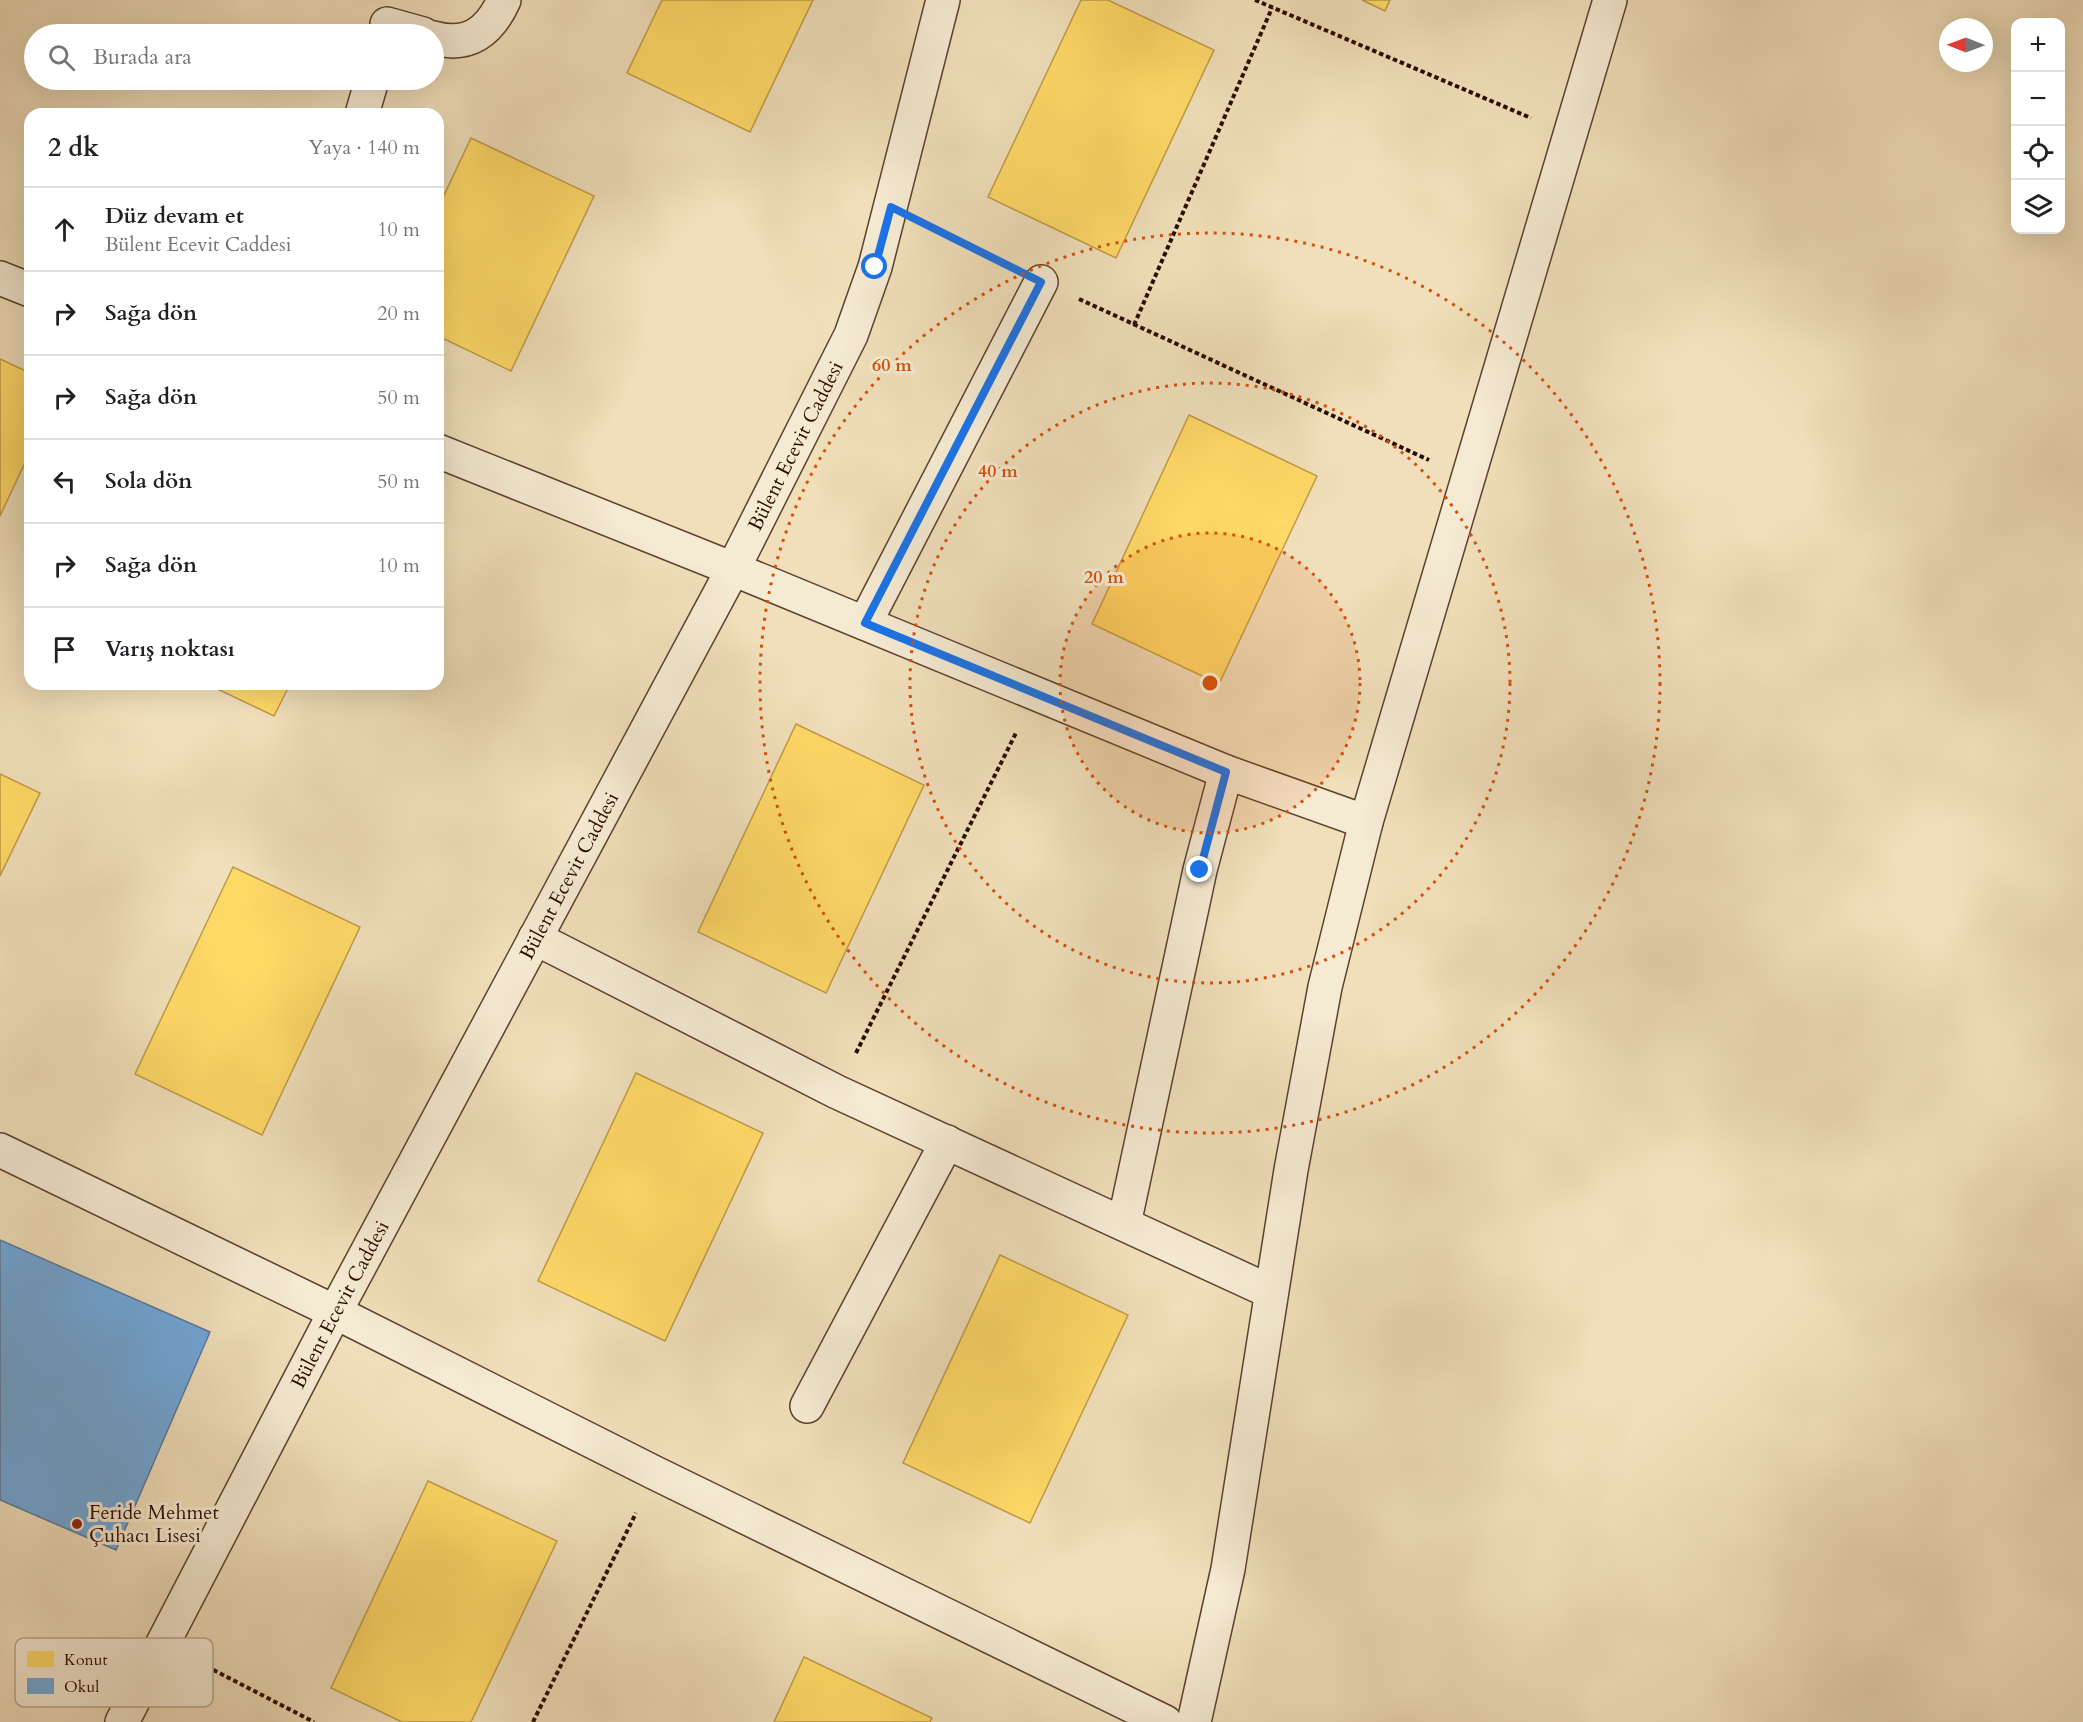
<!DOCTYPE html>
<html lang="tr">
<meta charset="utf-8">
<style>
:root{--surface:#fff;--page:#f6f6f6;--text:#202124;--muted:#757577;--line:#e0e0e0}
body{margin:0;font-family:Cardo,serif;background:var(--page);color:var(--text)}
.controls{position:absolute;right:18px;top:18px;display:grid;overflow:hidden;border-radius:12px;box-shadow:0 6px 24px #0002}
.controls button{width:54px;height:54px;display:grid;place-items:center;padding:0;border:0;border-bottom:2px solid var(--line);background:var(--surface);color:var(--text);font:30px sans-serif}
.compass{position:absolute;left:1939px;top:18px;width:54px;height:54px;border-radius:50%;background:var(--surface);box-shadow:0 6px 24px #0002;rotate:271deg}
.stop{position:absolute;width:18px;height:18px;margin:-14px;border:4px solid #1a73e8;border-radius:50%;background:#fff}
.stop.end{background:#1a73e8;border-color:#fff;box-shadow:0 2px 6px #0008}
.list{margin:0;padding:0;list-style:none}
h2{display:flex;justify-content:space-between;align-items:center;height:78px;margin:0;padding:0 24px;font-size:26px}
h2 small{font-size:20px;font-weight:400;color:var(--muted)}
.list li{display:grid;grid-template-columns:39px 1fr auto;gap:18px;align-items:center;box-sizing:border-box;height:84px;padding:0 24px;border-top:2px solid var(--line)}
.list b{display:block;font-size:22px;white-space:nowrap}
.list p{margin:0;font-size:20px;white-space:nowrap;color:var(--muted)}
.list em{font-size:20px;font-style:normal;color:var(--muted)}
.icon{flex:none;width:33px;height:33px;fill:none;stroke:currentColor;stroke-width:2;stroke-linecap:round;stroke-linejoin:round}
.map{position:relative;flex:none;width:2083px;height:1722px;overflow:hidden}
.search{position:absolute;background:var(--surface);box-shadow:0 6px 24px #0002;left:24px;top:24px;width:420px;height:66px;display:flex;align-items:center;gap:15px;box-sizing:border-box;padding:0 21px;border-radius:33px;color:var(--muted);font-size:22px}
.panel{position:absolute;background:var(--surface);box-shadow:0 6px 24px #0002;left:24px;top:108px;width:420px;height:582px;border-radius:18px}
.map>svg:first-child{display:block}
.homes{fill:#ffd966;stroke:#bf9b47;stroke-width:1.5}
.schools{fill:#6fa8dc;stroke:#5b799a;stroke-width:1.5}
.lines{fill:none;stroke-linecap:round;stroke-linejoin:round}
.minor-casing{stroke:#5c402e;stroke-width:36}
.path{stroke:#2b0b00;stroke-width:4;stroke-dasharray:4.5 3;stroke-linecap:butt}
.minor{stroke:#f5ead2;stroke-width:33}
.route{stroke:#1a73e8;stroke-width:8}
.ring{fill:none;stroke:#d5510b;stroke-width:3;stroke-dasharray:3 6}
.poi-dot{fill:#8f2418;stroke:#f5ead2;stroke-width:2}
.labels{text-anchor:middle;dominant-baseline:central;stroke-width:6;stroke-linejoin:round;paint-order:stroke}
.street-label{font-size:20px;fill:#2b0b00;stroke:#f5ead2}
.poi-label{font-size:20px;fill:#2b0b00;stroke:#f5ead2;text-anchor:start}
.key{fill:#f5ead2;stroke:#b8a793;stroke-width:1.5}
.key-label{font-size:16px;fill:#2b0b00}
.centre{fill:#d5510b;stroke:#f5ead2;stroke-width:3}
.ring-label{font-size:18px;text-anchor:middle;font-weight:bold;fill:#d5510b;stroke:#f5ead2;stroke-width:6;stroke-linejoin:round;paint-order:stroke}
</style>
<div class="map">
<svg width="2083" height="1722" viewBox="0 0 2083 1722">
<rect width="100%" height="100%" fill="#f0dfba"/>
<filter id="stains"><feTurbulence type="fractalNoise" baseFrequency=".00333" numOctaves="4"/><feColorMatrix values="0 0 0 0 .2 0 0 0 0 .09 0 0 0 0 .02 0 0 0 .5 -.17"/></filter>
<radialGradient id="worn" r=".72"><stop offset=".6" stop-color="#630" stop-opacity="0"/><stop offset="1" stop-color="#630" stop-opacity=".3"/></radialGradient>
<g class="homes">
<path d="M662,0h151l-63,132 -123,-59z"/>
<path d="M1081,0h27l106,50 -98,208 -128,-61z"/>
<path d="M1362,0h28l-5,11z"/>
<path d="M471,138l123,58 -83,175 -73,-35v-128z"/>
<path d="M0,359l30,14v79l-30,64z"/>
<path d="M1189,415l128,61 -98,208 -127,-60z"/>
<path d="M207,684h83l-16,32z"/>
<path d="M796,724l128,61 -98,208 -128,-61z"/>
<path d="M0,774l40,19 -40,83z"/>
<path d="M233,867l127,60 -98,208 -127,-61z"/>
<path d="M636,1073l127,60 -98,208 -127,-60z"/>
<path d="M1000,1255l128,60 -98,208 -127,-60z"/>
<path d="M428,1481l129,60 -86,181h-69l-71,-34z"/>
<path d="M804,1657l128,61 -2,4h-156z"/>
</g>
<path class="schools" d="M0,1240l210,92 -94,218 -116,-50z"/>
<g class="lines">
<defs>
<g id="minor">
<path d="M387,24l36,10"/>
<path d="M434,38c35,10 56,-7 70,-38"/>
<path d="M362,114l10,-34"/>
<path d="M0,278l30,12"/>
<path d="M438,451l295,118 493,203 140,50"/>
<path d="M865,623l176,-341"/>
<path d="M535,938l302,154 434,200"/>
<path d="M0,1150l335,162 320,161 510,249"/>
<path d="M1124,1224l76,-354 26,-98"/>
<path d="M807,1406l140,-264"/>
<path id="s1" d="M122,1722l213,-410 398,-743 118,-234 24,-68 68,-267"/>
<path d="M1194,1722l34,-153 63,-399 34,-183 41,-165 244,-822"/>
</g>
</defs>
<use href="#minor" class="minor-casing"/>
<g class="path">
<path d="M1255,0l276,118"/>
<path d="M931,227l71,35"/>
<path d="M1079,299l350,161"/>
<path d="M1134,325l138,-317"/>
<path d="M856,1053l160,-320"/>
<path d="M200,1663l114,59"/>
<path d="M533,1722l103,-209"/>
</g>
<use href="#minor" class="minor"/>
</g>
<g class="lines">
<path class="route" d="M875,267l16,-60 150,75 -176,341 361,149 -26,98"/>
</g>
<circle cx="1210" cy="683" r="150" fill="#d5510b" fill-opacity=".12"/>
<g class="ring">
<circle cx="1210" cy="683" r="150"/>
<circle cx="1210" cy="683" r="300"/>
<circle cx="1210" cy="683" r="450"/>
</g>
<circle class="poi-dot" cx="77" cy="1524" r="6"/>
<g class="labels">
<g class="street-label">
<text stroke="none"><textPath href="#s1" startOffset="1443">Bülent Ecevit Caddesi</textPath></text>
<text stroke="none"><textPath href="#s1" startOffset="957">Bülent Ecevit Caddesi</textPath></text>
<text stroke="none"><textPath href="#s1" startOffset="471">Bülent Ecevit Caddesi</textPath></text>
</g>
<g class="poi-label">
<text x="89" y="1512">Feride Mehmet<tspan x="89" dy="23">Çuhacı Lisesi</tspan></text>
</g>
</g>
<rect x="15" y="1638" width="198" height="69" rx="9" class="key"/>
<rect x="27" y="1651" width="27" height="16" fill="#ffd966"/>
<rect x="27" y="1678" width="27" height="16" fill="#6fa8dc"/>
<g class="key-label">
<text x="64" y="1665">Konut</text>
<text x="64" y="1692">Okul</text>
</g>
<circle cx="1210" cy="683" r="9" class="centre"/>
<g class="ring-label">
<text x="892" y="371">60 m</text>
<text x="998" y="477">40 m</text>
<text x="1104" y="583">20 m</text>
</g>
<rect width="100%" height="100%" filter="url(#stains)"/>
<rect width="100%" height="100%" fill="url(#worn)"/>
</svg>
<div class="controls">
<button>+</button>
<button>−</button>
<button><svg class="icon" aria-label="locate" viewBox="0 0 24 24"><circle cx="12" cy="12" r="6"/><path d="M12 2v4M12 18v4M2 12h4M18 12h4"/></svg></button>
<button><svg class="icon" aria-label="layers" viewBox="0 0 24 24"><path d="M12 4l9 5-9 5-9-5zM3 14l9 5 9-5"/></svg></button>
</div>
<svg class="compass" viewBox="-18 -18 36 36"><path d="M0-13l5 13h-10z" fill="#e53935"/><path d="M0 13l5-13h-10z" fill="#757577"/></svg>
<div class="stop" style="left:875px;top:267px"></div>
<div class="stop end" style="left:1200px;top:870px"></div>
<div class="search"><svg class="icon" aria-label="search" viewBox="0 0 24 24"><circle cx="10" cy="10" r="6"/><path d="M15 15l6 6"/></svg>Burada ara</div>
<section class="panel">
<h2>2 dk<small>Yaya · 140 m</small></h2>
<ul class="list">
<li><svg class="icon" aria-label="ahead" viewBox="0 0 24 24"><path d="M12 20V5M6 11l6-6 6 6"/></svg><div><b>Düz devam et</b><p>Bülent Ecevit Caddesi</p></div><em>10 m</em></li>
<li><svg class="icon" aria-label="right" viewBox="0 0 24 24"><path d="M7 20v-9h11M14 6l5 5-5 5"/></svg><div><b>Sağa dön</b></div><em>20 m</em></li>
<li><svg class="icon" aria-label="right" viewBox="0 0 24 24"><path d="M7 20v-9h11M14 6l5 5-5 5"/></svg><div><b>Sağa dön</b></div><em>50 m</em></li>
<li><svg class="icon" aria-label="left" viewBox="0 0 24 24"><path d="M17 20v-9H6M10 6l-5 5 5 5"/></svg><div><b>Sola dön</b></div><em>50 m</em></li>
<li><svg class="icon" aria-label="right" viewBox="0 0 24 24"><path d="M7 20v-9h11M14 6l5 5-5 5"/></svg><div><b>Sağa dön</b></div><em>10 m</em></li>
<li><svg class="icon" aria-label="arrive" viewBox="0 0 24 24"><path d="M6 21V4h12l-3 4 3 4H6"/></svg><div><b>Varış noktası</b></div></li>
</ul>
</section>
</div>
